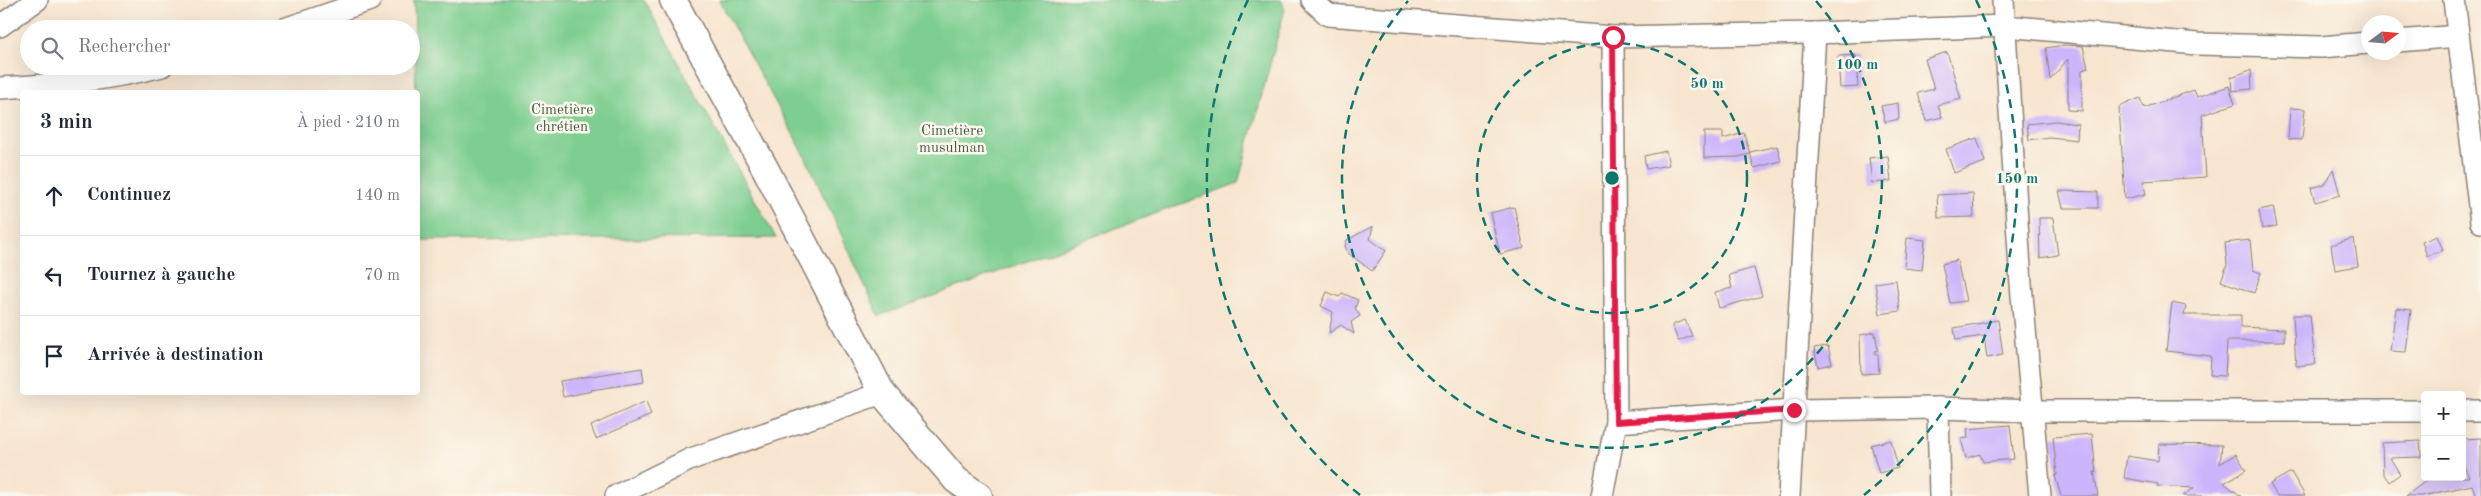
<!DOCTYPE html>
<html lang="fr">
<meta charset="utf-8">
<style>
:root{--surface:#fff;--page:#f2f2f3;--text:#1f2937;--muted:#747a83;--line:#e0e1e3}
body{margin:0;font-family:"Old Standard TT",serif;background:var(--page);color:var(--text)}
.controls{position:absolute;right:15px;bottom:15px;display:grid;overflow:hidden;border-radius:5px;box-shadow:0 5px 20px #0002}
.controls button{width:45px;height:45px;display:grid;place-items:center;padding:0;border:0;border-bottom:1px solid var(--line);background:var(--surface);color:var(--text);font:25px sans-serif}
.compass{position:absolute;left:2361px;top:15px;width:45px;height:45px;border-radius:50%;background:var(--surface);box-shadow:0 5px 20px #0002;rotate:74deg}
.stop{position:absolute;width:15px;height:15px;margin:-11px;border:4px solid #e11d48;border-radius:50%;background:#fff}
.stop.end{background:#e11d48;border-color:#fff;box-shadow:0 1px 5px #0008}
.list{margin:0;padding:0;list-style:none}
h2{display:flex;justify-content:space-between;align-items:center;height:65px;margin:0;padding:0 20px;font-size:21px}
h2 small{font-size:16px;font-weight:400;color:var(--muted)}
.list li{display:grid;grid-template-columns:32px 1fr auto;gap:15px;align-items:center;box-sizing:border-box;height:80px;padding:0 20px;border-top:1px solid var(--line)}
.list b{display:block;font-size:19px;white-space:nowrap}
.list em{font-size:16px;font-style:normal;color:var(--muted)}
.icon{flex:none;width:28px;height:28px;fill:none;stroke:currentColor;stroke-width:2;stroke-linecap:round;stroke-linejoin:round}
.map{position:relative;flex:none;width:2481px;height:496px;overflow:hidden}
.search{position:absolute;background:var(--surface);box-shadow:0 5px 20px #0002;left:20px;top:20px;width:400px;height:55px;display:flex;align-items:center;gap:12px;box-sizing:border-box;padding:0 18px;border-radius:28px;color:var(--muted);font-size:19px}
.panel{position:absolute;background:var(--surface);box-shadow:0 5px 20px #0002;left:20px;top:90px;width:400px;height:305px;border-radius:5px}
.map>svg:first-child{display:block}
.green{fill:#7dce90;stroke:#4c7556}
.building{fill:#cdb5fc}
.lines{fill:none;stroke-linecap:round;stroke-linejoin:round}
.minor-casing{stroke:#8a8076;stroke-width:24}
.tertiary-casing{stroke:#8a8076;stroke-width:29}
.minor{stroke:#fff;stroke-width:21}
.tertiary{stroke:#fff;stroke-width:26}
.route{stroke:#e11d48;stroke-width:6}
.ring{fill:none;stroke:#0f766e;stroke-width:2.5;stroke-dasharray:9 6}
.labels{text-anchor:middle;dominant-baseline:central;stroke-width:5;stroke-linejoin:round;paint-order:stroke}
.park-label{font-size:15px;fill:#3e5a45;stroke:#fbf7ec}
.centre{fill:#0f766e;stroke:#fbf7ec;stroke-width:2.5}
.ring-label{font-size:15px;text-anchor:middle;font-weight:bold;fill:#0f766e;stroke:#fbf7ec;stroke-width:5;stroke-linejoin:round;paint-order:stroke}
</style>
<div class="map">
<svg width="2481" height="496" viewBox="0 0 2481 496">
<rect width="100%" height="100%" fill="#fbf7ec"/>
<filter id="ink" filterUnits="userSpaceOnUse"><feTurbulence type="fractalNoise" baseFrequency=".02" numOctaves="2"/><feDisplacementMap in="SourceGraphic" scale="10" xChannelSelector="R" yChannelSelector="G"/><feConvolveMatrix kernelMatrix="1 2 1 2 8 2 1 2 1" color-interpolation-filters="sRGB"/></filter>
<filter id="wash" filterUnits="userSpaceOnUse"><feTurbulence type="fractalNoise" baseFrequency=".0096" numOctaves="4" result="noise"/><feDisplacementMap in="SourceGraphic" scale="20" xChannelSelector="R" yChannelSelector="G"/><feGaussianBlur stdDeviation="1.12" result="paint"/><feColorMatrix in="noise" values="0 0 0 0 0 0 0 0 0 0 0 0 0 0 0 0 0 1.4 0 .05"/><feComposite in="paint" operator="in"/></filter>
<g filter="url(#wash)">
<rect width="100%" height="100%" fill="#f7e5cf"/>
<g class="green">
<path d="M414,0h230l132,238 -357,2z"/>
<path d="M719,0h562l4,9 -47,174 -359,133 -75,-162z"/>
</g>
<g id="blocks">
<g class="building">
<path d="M2064,45l19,1 5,22 -6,2v41l-14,-1v-51l-18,21 -4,-32z"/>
<path d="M1947,52l14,47 -23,6 4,12 -16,4 -8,-28 16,-4 -9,-30z"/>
<path d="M1856,55l2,32 -18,1 -2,-32z"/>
<path d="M2251,70l1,19 -20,2 -1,-14z"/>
<path d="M2229,86l6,18 -33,11 4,62 -63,4 3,13 -21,5 -6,-92 21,-9 4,10 50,-18 3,7z"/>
<path d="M1898,103l1,16 -14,3 -4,-16z"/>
<path d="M2290,108l15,1 -3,31 -14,-1z"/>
<path d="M2056,121l22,3 -1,16 -28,-3 -20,3 -2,-16z"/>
<path d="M1704,132h19v7l21,-6 6,21 -12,3 -34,1z"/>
<path d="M1977,138l8,24 -31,11 -8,-24z"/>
<path d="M1777,146l4,15 -27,7 -4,-16z"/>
<path d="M1666,151l3,14 -23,4 -2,-13z"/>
<path d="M1888,156l3,25 -19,2 -3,-25z"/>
<path d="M2333,169l7,26 -25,7 -4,-14 14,-4z"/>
<path d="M2059,191l39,1v16h-35z"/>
<path d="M1973,193l1,24 -36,1 -1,-23z"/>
<path d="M1514,207l10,41 -24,6 -10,-41z"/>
<path d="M2273,207l4,19 -15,3 -3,-19z"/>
<path d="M2039,218h14l5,37 -18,3z"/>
<path d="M1373,226l-3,13 16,12 -14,20 -24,-18 -3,-7 2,-6z"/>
<path d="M2437,236l6,14 -16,6 -5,-14z"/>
<path d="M1907,238l18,2 -3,30 -18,-2z"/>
<path d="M2354,238l4,28 -23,4 -4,-25z"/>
<path d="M2250,240l3,30 8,3 -7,20 -33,-12 6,-16 -2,-22z"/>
<path d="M1957,260l9,41 -16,2 -8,-39z"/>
<path d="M1754,268l8,28 -43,12 -4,-16 17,-4 -3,-13z"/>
<path d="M1896,280l4,31 -20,3 -5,-31z"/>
<path d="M1327,292l12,5 3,-4 16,7 -3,8 5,8 -9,6 3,12 -13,-9 -12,8 4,-21 -12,-6z"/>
<path d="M2172,303l14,3 -2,9h57v12l43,2v12h-57l-2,35 -15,-1 1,-19 -45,-5z"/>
<path d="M2396,308l15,2 -5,42 -16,-1z"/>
<path d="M2293,315h17l5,49 -19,2z"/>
<path d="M1685,320l7,16 -14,5 -6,-16z"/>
<path d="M1998,320l5,35 -16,3 -3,-22 -28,4 -2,-12z"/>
<path d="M1875,332l3,18 -3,1v3h3l1,19 -18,1 -1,-39z"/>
<path d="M1828,346l4,18 -14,3 -4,-19z"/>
<path d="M642,368l2,14 -53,8 1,1 -29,6 -3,-16z"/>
<path d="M646,401l5,14 -55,24 -5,-13z"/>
<path d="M2010,425l4,34 -31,3 -3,-8 -14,4 -5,-19 7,-1 -1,-9z"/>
<path d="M2092,434l4,39 -2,-1 4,24h-37l-6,-20 2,-1 -4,-38z"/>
<path d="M2481,438v58h-5l-4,-11 -50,11h-16l25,-19h38l-7,-16v-22z"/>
<path d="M1891,440l7,28 -19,5 -8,-28z"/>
<path d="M2420,441l1,16 -31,1 10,16 -11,8 -6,-9 -1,-30z"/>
<path d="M2159,444l63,1 -2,19 16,-10 10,16 -22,13 17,13h-58l11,-8 -37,-2 1,-2 -34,-6 3,-22 31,5z"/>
<path d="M2291,472l14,24h-28l-7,-12z"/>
</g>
</g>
</g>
<g filter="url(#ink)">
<use href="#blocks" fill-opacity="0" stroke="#8a8076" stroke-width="1"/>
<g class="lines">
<defs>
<g id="minor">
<path d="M1312,0l16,15 285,22 202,-4 191,-7 191,18 124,3 47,-4"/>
<path d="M2003,0l18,284 19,212"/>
<path d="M2454,0l27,222"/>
<path d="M0,26l37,-26"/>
<path d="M284,29l86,-29"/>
<path d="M2398,41l60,-5"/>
<path d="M0,88c55,-3 108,-8 162,-22"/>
<path d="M1938,408l2,88"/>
<path d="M2462,411h19"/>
<path d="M1616,422l178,-12 144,-2 94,3h393"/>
<path d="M616,496l75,-37 191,-66"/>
<path d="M1602,496l14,-74 -3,-385"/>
<path d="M1789,496l26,-463"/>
</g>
<path id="tertiary" d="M673,0l93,170 116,223 74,87 23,16"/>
</defs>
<use href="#minor" class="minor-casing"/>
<use href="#tertiary" class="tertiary-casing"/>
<use href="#minor" class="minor"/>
<use href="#tertiary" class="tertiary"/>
</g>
</g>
<g class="lines" filter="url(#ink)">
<path class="route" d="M1613,37l3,385 178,-12"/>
</g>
<g class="ring">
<circle cx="1612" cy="178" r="135"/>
<path d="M1816 1A270 270 0 1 1 1408 1"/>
<path d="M1360 495A405 405 0 0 1 1248 0M1976 0A405 405 0 0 1 1864 495"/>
</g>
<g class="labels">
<g class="park-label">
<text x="562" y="110">Cimetière<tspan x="562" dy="17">chrétien</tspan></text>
<text x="952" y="131">Cimetière<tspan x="952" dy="17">musulman</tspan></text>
</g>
</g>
<circle cx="1612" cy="178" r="8" class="centre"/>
<g class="ring-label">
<text x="1857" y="69">100 m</text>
<text x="1707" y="88">50 m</text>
<text x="2017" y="183">150 m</text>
</g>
</svg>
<div class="controls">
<button>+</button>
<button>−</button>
</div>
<svg class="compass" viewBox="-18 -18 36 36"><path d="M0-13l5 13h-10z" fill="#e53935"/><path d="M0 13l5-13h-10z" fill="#747a83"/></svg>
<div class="stop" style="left:1613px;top:37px"></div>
<div class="stop end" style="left:1794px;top:410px"></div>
<div class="search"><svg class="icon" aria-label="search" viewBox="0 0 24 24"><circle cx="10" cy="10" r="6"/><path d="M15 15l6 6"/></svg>Rechercher</div>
<section class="panel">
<h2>3 min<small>À pied · 210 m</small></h2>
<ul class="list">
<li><svg class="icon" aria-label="ahead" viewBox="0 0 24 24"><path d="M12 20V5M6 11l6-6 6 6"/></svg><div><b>Continuez</b></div><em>140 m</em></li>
<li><svg class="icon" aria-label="left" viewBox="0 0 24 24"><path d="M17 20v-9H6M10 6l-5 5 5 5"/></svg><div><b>Tournez à gauche</b></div><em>70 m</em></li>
<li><svg class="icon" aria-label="arrive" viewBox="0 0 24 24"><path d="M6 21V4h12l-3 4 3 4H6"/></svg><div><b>Arrivée à destination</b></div></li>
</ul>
</section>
</div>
